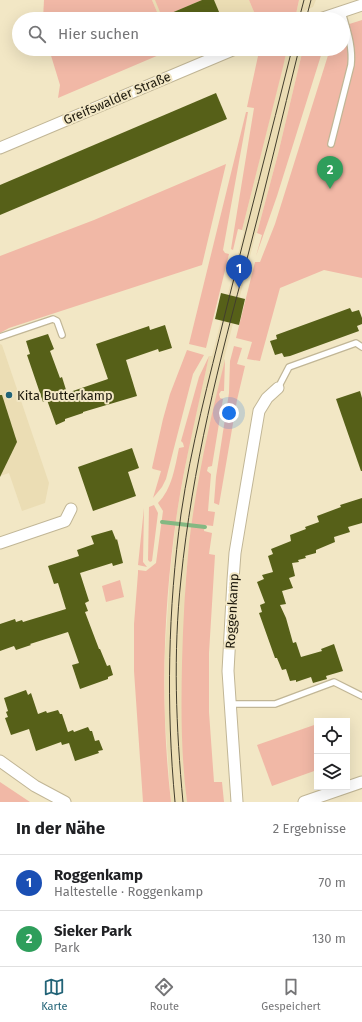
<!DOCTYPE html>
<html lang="de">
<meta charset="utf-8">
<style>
:root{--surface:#fff;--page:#f6f6f6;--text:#202124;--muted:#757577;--line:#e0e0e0;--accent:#226377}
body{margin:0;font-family:"Fira Sans",sans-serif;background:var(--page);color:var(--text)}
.controls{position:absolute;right:12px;bottom:12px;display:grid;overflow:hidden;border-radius:0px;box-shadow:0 4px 16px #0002}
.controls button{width:36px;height:36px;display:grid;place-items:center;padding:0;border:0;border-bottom:1px solid var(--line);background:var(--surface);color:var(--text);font:20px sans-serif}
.you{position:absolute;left:229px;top:413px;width:14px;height:14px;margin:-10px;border:3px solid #fff;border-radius:50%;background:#1a73e8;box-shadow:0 0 0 6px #1a73e833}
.badge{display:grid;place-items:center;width:26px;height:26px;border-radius:50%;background:var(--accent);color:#fff;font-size:13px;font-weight:700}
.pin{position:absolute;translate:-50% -33px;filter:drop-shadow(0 1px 2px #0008)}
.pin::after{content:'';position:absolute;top:21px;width:14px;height:12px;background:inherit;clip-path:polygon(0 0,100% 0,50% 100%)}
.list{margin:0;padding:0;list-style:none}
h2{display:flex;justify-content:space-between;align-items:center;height:52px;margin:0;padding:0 16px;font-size:17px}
h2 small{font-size:13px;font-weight:400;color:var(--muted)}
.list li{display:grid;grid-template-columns:26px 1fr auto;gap:12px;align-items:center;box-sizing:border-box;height:56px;padding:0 16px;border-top:1px solid var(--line)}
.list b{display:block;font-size:15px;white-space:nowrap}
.list p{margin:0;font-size:13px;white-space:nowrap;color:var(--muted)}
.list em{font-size:13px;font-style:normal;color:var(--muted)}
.icon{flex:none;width:22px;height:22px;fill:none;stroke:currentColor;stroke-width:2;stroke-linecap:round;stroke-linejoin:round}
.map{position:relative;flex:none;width:362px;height:802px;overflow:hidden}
.search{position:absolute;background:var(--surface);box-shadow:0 4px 16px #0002;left:12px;right:12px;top:12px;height:44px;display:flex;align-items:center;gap:10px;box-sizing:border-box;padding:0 14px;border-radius:22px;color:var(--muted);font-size:15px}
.sheet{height:164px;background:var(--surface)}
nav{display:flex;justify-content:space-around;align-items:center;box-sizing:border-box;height:56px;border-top:1px solid var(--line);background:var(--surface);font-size:11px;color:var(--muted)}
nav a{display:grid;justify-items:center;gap:2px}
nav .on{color:var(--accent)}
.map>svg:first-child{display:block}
.built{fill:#ebddb4}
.green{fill:#f1b8a6}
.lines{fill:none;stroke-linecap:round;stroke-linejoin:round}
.stream{stroke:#84b882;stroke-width:4}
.building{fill:#566018}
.service-casing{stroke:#c1b696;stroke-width:8}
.minor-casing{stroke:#c1b696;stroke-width:13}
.service{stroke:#fff;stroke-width:5.5}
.minor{stroke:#fff;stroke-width:11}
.tram{stroke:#423d2d;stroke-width:1}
.poi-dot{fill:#226377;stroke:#f2e7c5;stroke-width:1.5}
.labels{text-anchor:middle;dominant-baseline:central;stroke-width:4;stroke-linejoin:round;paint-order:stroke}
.street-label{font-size:13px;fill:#1d190d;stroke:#f2e7c5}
.poi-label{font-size:13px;fill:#1d190d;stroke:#f2e7c5;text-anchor:start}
</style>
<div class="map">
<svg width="362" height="802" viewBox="0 0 362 802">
<rect width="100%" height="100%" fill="#f2e7c5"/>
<g class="built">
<path d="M152,0h97l8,19h-97z"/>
<path d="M299,0h17l-3,7 -17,7z"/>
<path d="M287,49h16l-25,105 -21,79h-1l-32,126 1,1 -20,89 -11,64 -8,61 -4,110 1,71 4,47h-16l-6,-83v-68l5,-77 7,-62 12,-67 20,-89h3l32,-125 -2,-1z"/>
<path d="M0,344l2,1 47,138 -4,20 -23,8 -13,-38 -9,3z"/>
</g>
<g class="green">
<path d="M44,0h108l8,19h-117z"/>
<path d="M155,0h47l-40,17z"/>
<path d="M249,0h50l-3,14 -16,5h-23z"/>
<path d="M362,20v258l-38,-8 -44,18 -20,73 -13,-2 5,-17 -16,-4 19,-76h5l15,-38 55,-175h13v-23z"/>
<path d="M49,49h124l-115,49 2,-13z"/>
<path d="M278,49h9l-4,18 -41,163 -4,-1 -5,21 -2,-1 23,-141 -7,-1 11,-51z"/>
<path d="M303,49h20l-46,147 -21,60 6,-21 -5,-2 21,-79z"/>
<path d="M246,112h2l-25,138 2,3 4,1 -23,94 -17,-4z"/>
<path d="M226,164l-24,101 -193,63 -9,5v-77l94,-36z"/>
<path d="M234,346l8,2 -5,16 8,2 -8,34 -18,105 -5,-2 2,-26 13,-84 1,-32z"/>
<path d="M187,350l17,5 -11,19 -27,105 -4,8 -9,11 8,-27 -8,-2 -1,-1 11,-49 7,-25z"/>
<path d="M209,356c-11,52 -24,104 -32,157 -14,95 -17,193 -6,289h-28l-9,-131v-47l4,-51v-3l8,1 10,-8 7,-52 -5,-8c14,-14 17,-36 21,-55l5,-1 -1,-4 -2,-2 18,-64z"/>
<path d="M225,360l-1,31h-3l-2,3 1,4 3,1 -11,67 -4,1 -1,4 4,3 -3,37 7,1 -2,14 -8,-1 -1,6 8,2 -3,21 6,1 -6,98v59l5,70h8l2,20h-37c-6,-46 -6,-93 -5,-139 1,-40 3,-79 7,-119 7,-60 21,-125 36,-184z"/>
<path d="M154,505l4,8 -6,48 -2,1 -2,-2 1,-53z"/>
<path d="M144,508l-1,54 4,5 -9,-2z"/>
<path d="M120,580l4,17 -18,5 -4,-16z"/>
<path d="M317,724v46l-45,16 -15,-41z"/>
<path d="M0,782l30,20h-30z"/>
</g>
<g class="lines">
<path class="stream" d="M162,522l43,5"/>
</g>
<g class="building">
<path d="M202,0h12l8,19h-65z"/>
<path d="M216,93l11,26 -227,96v-30z"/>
<path d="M221,293l24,6 -6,26 -24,-6z"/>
<path d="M350,308l2,4 7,-2 3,8v6l-5,2 2,5 -69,25 -6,1 -2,-4 -7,2 -5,-14 7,-2 -1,-4z"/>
<path d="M165,325l7,23 -13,4 -1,-3 -32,11 11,36 -54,16v1l-18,6v2l-9,4 -9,-25 -4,2 -16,-47 3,-1 -4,-13 22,-7 6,15 -4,2 10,27 2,-1 5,16 41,-14 -12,-35 53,-18 1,4z"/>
<path d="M360,391l2,7v73h-1l-25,-72z"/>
<path d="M0,395h2l15,47 -17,35z"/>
<path d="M132,448l7,20 -11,4 8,24 -43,15 -15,-44z"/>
<path d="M362,498v25l-14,4 2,5 -16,5 1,5 -19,8v3l-11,3 1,2 -8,2 1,2 -7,1 3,13 -6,2 4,10 -11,3 4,13 -6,1 6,13 7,25 3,-1 5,15 21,-6 -1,-2 13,-5 9,27 -17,5 1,3 -14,4 -2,-6 -15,5v-2l-6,1 -4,-12 -4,1 -5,-12h-2l-16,-45 3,-1 -2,-7 5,-2 -8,-21 7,-3 -2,-4 11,-3 -5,-16 5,-2 -2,-5 20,-8 -1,-6 16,-6 -1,-2 14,-5 -2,-6 24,-9 -1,-2z"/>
<path d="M112,530l4,10 1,-1 6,24 -10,3 -1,-3 -32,10 9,28 -4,2 3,8 -3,1 14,37h1l7,17 3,-1 3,10 -5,2v2l-28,10 -8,-24 7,-2 -11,-31 -38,12 1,1 -15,5 -2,-4 -14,5v-27l15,-5 1,3 6,-2 1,2 43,-13 -8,-26 -4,1 -6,-18 31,-10 -2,-6 17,-6 -3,-8z"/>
<path d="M26,690l2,5 3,-2 7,21 8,-3 1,2 11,-3 2,4h2l6,18 5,-2 1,2 14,-5 2,4h2l3,10 4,-1 4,10 -5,1 1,2 -24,8 -6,-18 -7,2 -1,-3 -25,9 -7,-22 -18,6 -6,-17 3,-1 -2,-5 2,-1 -4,-13z"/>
</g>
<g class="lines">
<defs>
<g id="service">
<path d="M331,144l20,-79c2,-19 -4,-35 -9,-53"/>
<path d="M0,337l53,-18 4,2 5,14"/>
<path d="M278,388l11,-21 67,-24 6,4"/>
<path d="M230,704h45l59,-22 28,14"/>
</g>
<g id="minor">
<path d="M320,19l42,-14"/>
<path d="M0,148l235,-99"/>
<path d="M0,543l65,-22 6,-12"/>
<path d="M0,761l35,25 30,16"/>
<path d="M237,802l-9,-131 5,-91 2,-27 7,-42 17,-100 8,-13 11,-10"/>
<path d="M304,802l58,-20"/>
</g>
</defs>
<use href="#service" class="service-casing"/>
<use href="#minor" class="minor-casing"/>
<use href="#service" class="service"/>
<use href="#minor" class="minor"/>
<g class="tram">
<path d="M299,19l5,-19"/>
<path d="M306,19l5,-19"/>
<path d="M175,802c-9,-96 -7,-193 6,-288 10,-68 28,-134 44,-200 22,-88 45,-176 67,-265"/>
<path d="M183,802c-7,-74 -10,-149 -2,-223 11,-110 38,-218 67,-324 18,-69 34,-137 51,-206"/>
</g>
</g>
<circle class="poi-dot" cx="9" cy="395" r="4"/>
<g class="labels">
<g class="street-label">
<text transform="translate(117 98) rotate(-23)">Greifswalder Straße</text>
<text transform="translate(232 611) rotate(-87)">Roggenkamp</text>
</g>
<g class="poi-label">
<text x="17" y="395">Kita Butterkamp</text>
</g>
</g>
</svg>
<div class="controls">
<button><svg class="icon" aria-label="locate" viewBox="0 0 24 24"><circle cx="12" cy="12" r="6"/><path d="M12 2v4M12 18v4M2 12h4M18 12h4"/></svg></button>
<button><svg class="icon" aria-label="layers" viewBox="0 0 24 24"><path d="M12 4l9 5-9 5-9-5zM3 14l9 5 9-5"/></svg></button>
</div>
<div class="you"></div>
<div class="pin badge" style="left:239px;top:288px;background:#1a4fb4">1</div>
<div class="pin badge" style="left:330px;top:189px;background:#2e9e5b">2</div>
<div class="search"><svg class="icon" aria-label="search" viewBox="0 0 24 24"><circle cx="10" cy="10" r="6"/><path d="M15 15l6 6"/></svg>Hier suchen</div>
</div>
<section class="sheet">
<h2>In der Nähe<small>2 Ergebnisse</small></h2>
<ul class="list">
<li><span class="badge" style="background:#1a4fb4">1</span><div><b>Roggenkamp</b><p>Haltestelle · Roggenkamp</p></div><em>70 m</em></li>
<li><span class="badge" style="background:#2e9e5b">2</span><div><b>Sieker Park</b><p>Park</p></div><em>130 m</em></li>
</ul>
</section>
<nav>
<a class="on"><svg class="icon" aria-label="map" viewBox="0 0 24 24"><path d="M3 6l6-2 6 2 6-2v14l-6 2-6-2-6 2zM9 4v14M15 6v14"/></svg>Karte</a>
<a><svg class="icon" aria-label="directions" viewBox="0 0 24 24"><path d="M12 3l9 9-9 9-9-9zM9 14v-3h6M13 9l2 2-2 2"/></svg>Route</a>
<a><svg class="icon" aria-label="saved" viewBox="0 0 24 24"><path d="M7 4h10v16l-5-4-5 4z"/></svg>Gespeichert</a>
</nav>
